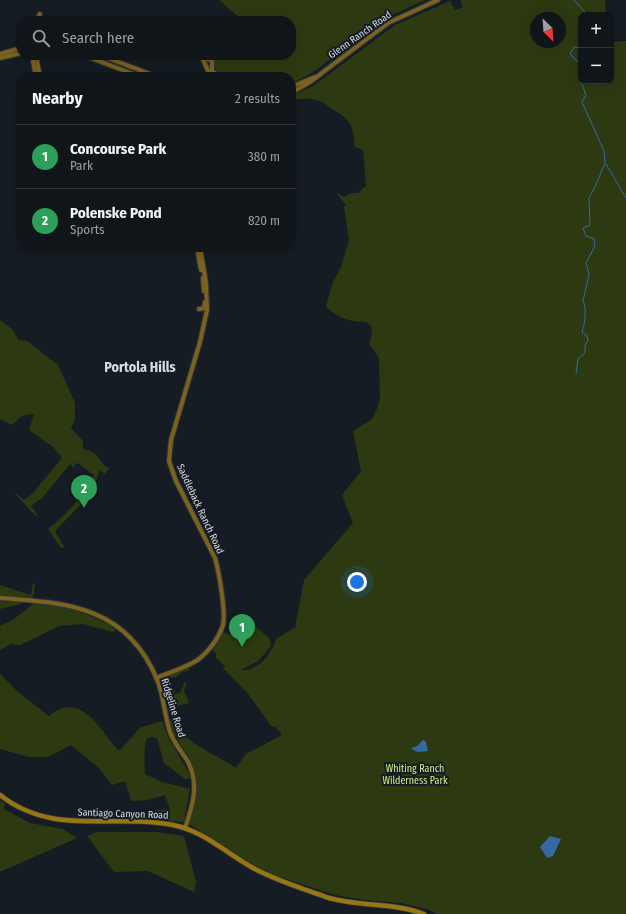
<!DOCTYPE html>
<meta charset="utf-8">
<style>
:root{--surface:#10151a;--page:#1e2227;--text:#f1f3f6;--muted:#9c9fa2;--line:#303439;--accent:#e4ae35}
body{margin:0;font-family:"Fira Sans Condensed",sans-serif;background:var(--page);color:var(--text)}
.controls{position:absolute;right:12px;top:12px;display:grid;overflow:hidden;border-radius:8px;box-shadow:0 2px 10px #0003}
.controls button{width:36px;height:36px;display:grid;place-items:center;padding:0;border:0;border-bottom:1px solid var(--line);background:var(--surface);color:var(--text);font:20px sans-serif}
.compass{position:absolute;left:530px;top:12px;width:36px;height:36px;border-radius:50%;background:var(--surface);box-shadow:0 2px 10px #0003;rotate:155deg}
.you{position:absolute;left:357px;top:582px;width:14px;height:14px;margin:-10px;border:3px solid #fff;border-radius:50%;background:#1a73e8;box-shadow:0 0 0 6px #1a73e833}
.badge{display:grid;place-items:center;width:26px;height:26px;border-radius:50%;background:var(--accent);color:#fff;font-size:13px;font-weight:700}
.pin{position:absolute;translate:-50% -33px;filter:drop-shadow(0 1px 2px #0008)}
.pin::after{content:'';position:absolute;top:21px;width:14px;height:12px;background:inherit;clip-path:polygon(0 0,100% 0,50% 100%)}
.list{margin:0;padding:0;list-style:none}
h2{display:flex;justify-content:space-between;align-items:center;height:52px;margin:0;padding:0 16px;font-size:17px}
h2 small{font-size:13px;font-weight:400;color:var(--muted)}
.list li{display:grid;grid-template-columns:26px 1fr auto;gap:12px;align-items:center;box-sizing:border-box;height:64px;padding:0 16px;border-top:1px solid var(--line)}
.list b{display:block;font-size:15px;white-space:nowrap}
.list p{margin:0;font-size:13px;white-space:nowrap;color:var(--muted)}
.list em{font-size:13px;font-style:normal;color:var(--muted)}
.icon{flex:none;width:22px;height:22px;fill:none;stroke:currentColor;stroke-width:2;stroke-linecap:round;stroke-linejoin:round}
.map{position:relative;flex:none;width:626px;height:914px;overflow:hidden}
.search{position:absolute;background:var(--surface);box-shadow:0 2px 10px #0003;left:16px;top:16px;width:280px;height:44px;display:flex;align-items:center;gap:10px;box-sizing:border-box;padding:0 14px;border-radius:16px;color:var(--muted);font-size:15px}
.panel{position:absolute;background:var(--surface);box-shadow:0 2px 10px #0003;left:16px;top:72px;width:280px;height:180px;border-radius:16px}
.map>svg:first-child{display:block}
.green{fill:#2d3a11;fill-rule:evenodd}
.water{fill:#3469a2}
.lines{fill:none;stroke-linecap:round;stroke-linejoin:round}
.stream{stroke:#3469a2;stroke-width:1}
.secondary-casing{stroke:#30373e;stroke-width:6}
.primary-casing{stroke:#30373e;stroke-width:6}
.secondary{stroke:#7b621d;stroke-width:4}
.primary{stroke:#967512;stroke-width:4.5}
.labels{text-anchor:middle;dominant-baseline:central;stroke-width:4;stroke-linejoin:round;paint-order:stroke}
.street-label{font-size:10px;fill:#d8dce1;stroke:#151c23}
.park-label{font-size:10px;fill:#cdf28a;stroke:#151c23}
.district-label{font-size:14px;font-weight:bold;fill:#d8dce1;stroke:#151c23}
</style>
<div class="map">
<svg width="626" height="914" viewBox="0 0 626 914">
<rect width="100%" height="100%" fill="#151c23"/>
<g class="green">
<path d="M219,0h206l-37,17 -75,55 -22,12v-7h-73l-6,-19 2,-3h77v-34h-48z"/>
<path d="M460,0h145l1,15h-25v66h30v-36l2,-3 13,-1v873h-188l-12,-5 -25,-6 -37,-3 -29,-5 -61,-20 -16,-7 -69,-44c7,-24 13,-44 -1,-68 -7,-12 -16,-21 -18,-35l3,-3c10,26 42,35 63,50l10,-14 36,-19 -7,-9 -3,1 -26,-36 -24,-24h4l-10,-9v-4l-4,-5 9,-17 16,4 14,-11h3l16,14 1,7 -13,15 -17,9c17,2 31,-17 35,-31l16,-10v-3l1,3 2,-1 9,-48 49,-57 -11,-28 19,-24 -8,-40 19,-12 5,-10 3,-10 -1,-41 -10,-15 3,-8 -1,-9 -5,-4c-14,0 -29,-4 -40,-15l6,-23 9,-17 8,-27 -5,-33 2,-2 -9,-11 1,-1 6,4 7,-4h7l8,-7 -3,-36 -8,-3c-2,-21 -4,-28 -23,-38 -3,-2 -6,-5 -10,-7 -10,-5 -21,-3 -31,-2v-4l22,-10 82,-61 55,-24 5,9 8,-3zM536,18h24v24h-24z"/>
<path d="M0,320l13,10 5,10 9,1 31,24 17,38v17l-4,8 12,13v8c19,4 13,12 26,19l-4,6 -5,-4 -9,24 -36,37 9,16 -3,1 -13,-19c18,-14 37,-34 46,-54l-16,-12 -4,2 1,4 -5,-5 -28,34 -11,8 7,9 -2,1 -21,-22 1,-1 8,7 9,-7 29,-35 -9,-11 -24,-17 5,-16 -13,2 -9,9 -12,-6z"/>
<path d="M33,583l2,3 -2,10 -2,2 -31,-3v-10l31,10z"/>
<path d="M0,601l21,1v2l-21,5z"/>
<path d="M34,603c31,2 56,10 82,26l-3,3 -30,-8 -24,2 -32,16 -7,3 -9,-1 -11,6v-24l13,-6z"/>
<path d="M188,667l2,3 -5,2 -1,-1 -8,6 -11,2 -2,4 4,8 2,-4 6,3 -1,3 -3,-1 2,3 8,-3 4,-11 1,3 -2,7 5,12 -17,4c-5,-5 -12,-20 -9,-29z"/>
<path d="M0,674l18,18 31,24c32,-26 50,13 69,34l3,-1 20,-22 21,-6 7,18 19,32 2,8h-5l-21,-16 -7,-25 -5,-1 -5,1c-3,7 -3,28 -2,36l17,8 28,7 -6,32 -2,1 -32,-3v-8l20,-2 -5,-14 -17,5 -17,1 -6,-20 -13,4 -13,-17 -28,-23 -23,12h-19l-29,-8z"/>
<path d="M0,800l5,4 -1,5 26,14 33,6 14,9 -77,34z"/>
<path d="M97,832h60l27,4 12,46 -2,10 -46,-21 -34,1 -27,-36z"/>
</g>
<g class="water">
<path d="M423,740l3,2 2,9c-5,1 -13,2 -17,-3l6,-2z"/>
<path d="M550,836l11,3 -8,17 -6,2 -7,-11z"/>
</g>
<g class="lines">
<g class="stream">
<path d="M574,0l11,12 -1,3"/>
<path d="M581,22v2"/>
<path d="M581,48l-7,-1 -4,7 11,11"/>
<path d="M606,164l20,34"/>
<path d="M576,374l2,-15 7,-6v-7l3,-6 -1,-4 -5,-4c3,-9 5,-23 1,-31l6,-27 -3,-11 9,-17 -1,-7 -8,-3 -3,-8 7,-3 -1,-27 6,-11 10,-24 -1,-12 -22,-49 4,-7 -5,-14"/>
</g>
<defs>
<g id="secondary">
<path d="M36,21l4,-7"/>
<path d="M0,54l21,-6"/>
<path d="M32,55l4,22"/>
<path d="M36,55l4,22"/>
<path d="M83,55l58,22"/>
<path d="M100,55l58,22"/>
<path d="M201,55l8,18"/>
<path d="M0,58l21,-5"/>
<path d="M207,59l5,1v12"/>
<path d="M209,77v-3l3,-2 3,1v4"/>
<path d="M291,87l24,-10"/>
<path d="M291,93l19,-11 78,-59 50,-23"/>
<path d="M197,247l4,23"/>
<path d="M203,278l1,13"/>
<path d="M199,309l5,-1 1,-6"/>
<path d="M0,598c68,5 126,8 157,81 7,17 7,35 13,53 4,11 11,19 17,28 13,23 6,45 -2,68"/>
<path d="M156,678c13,-5 28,-10 40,-17 12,-8 23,-23 27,-36 3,-13 -4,-53 -8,-67l-39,-77 -7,-20 2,-21 29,-98 7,-32 -1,-27 -6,-36"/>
</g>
<path id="primary" d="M0,795c53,42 113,18 173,30 31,6 53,28 80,43 22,12 48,20 73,29 31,10 67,5 98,17"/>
</defs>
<use href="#secondary" class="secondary-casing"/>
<use href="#primary" class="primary-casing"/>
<use href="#secondary" class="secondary"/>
<use href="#primary" class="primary"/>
</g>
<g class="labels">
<g class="street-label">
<text transform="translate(360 35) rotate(-35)">Glenn Ranch Road</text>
<text transform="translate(200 509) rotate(65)">Saddleback Ranch Road</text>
<text transform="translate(173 708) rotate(73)">Ridgeline Road</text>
<text transform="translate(123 814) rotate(2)">Santiago Canyon Road</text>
</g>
<g class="park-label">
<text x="415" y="769">Whiting Ranch<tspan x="415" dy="12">Wilderness Park</tspan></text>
</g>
<g class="district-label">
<text x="140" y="367">Portola Hills</text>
</g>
</g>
</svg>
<div class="controls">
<button>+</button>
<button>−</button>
</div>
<svg class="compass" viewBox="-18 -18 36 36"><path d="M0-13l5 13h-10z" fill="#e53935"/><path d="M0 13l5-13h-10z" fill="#9c9fa2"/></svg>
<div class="you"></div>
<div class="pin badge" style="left:242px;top:647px;background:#2e9e5b">1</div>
<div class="pin badge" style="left:84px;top:508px;background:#2e9e5b">2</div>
<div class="search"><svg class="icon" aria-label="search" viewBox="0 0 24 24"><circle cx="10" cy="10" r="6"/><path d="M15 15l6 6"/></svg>Search here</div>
<section class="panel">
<h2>Nearby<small>2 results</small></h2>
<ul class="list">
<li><span class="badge" style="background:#2e9e5b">1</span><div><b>Concourse Park</b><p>Park</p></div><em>380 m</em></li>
<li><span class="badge" style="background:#2e9e5b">2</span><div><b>Polenske Pond</b><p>Sports</p></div><em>820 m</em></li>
</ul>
</section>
</div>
